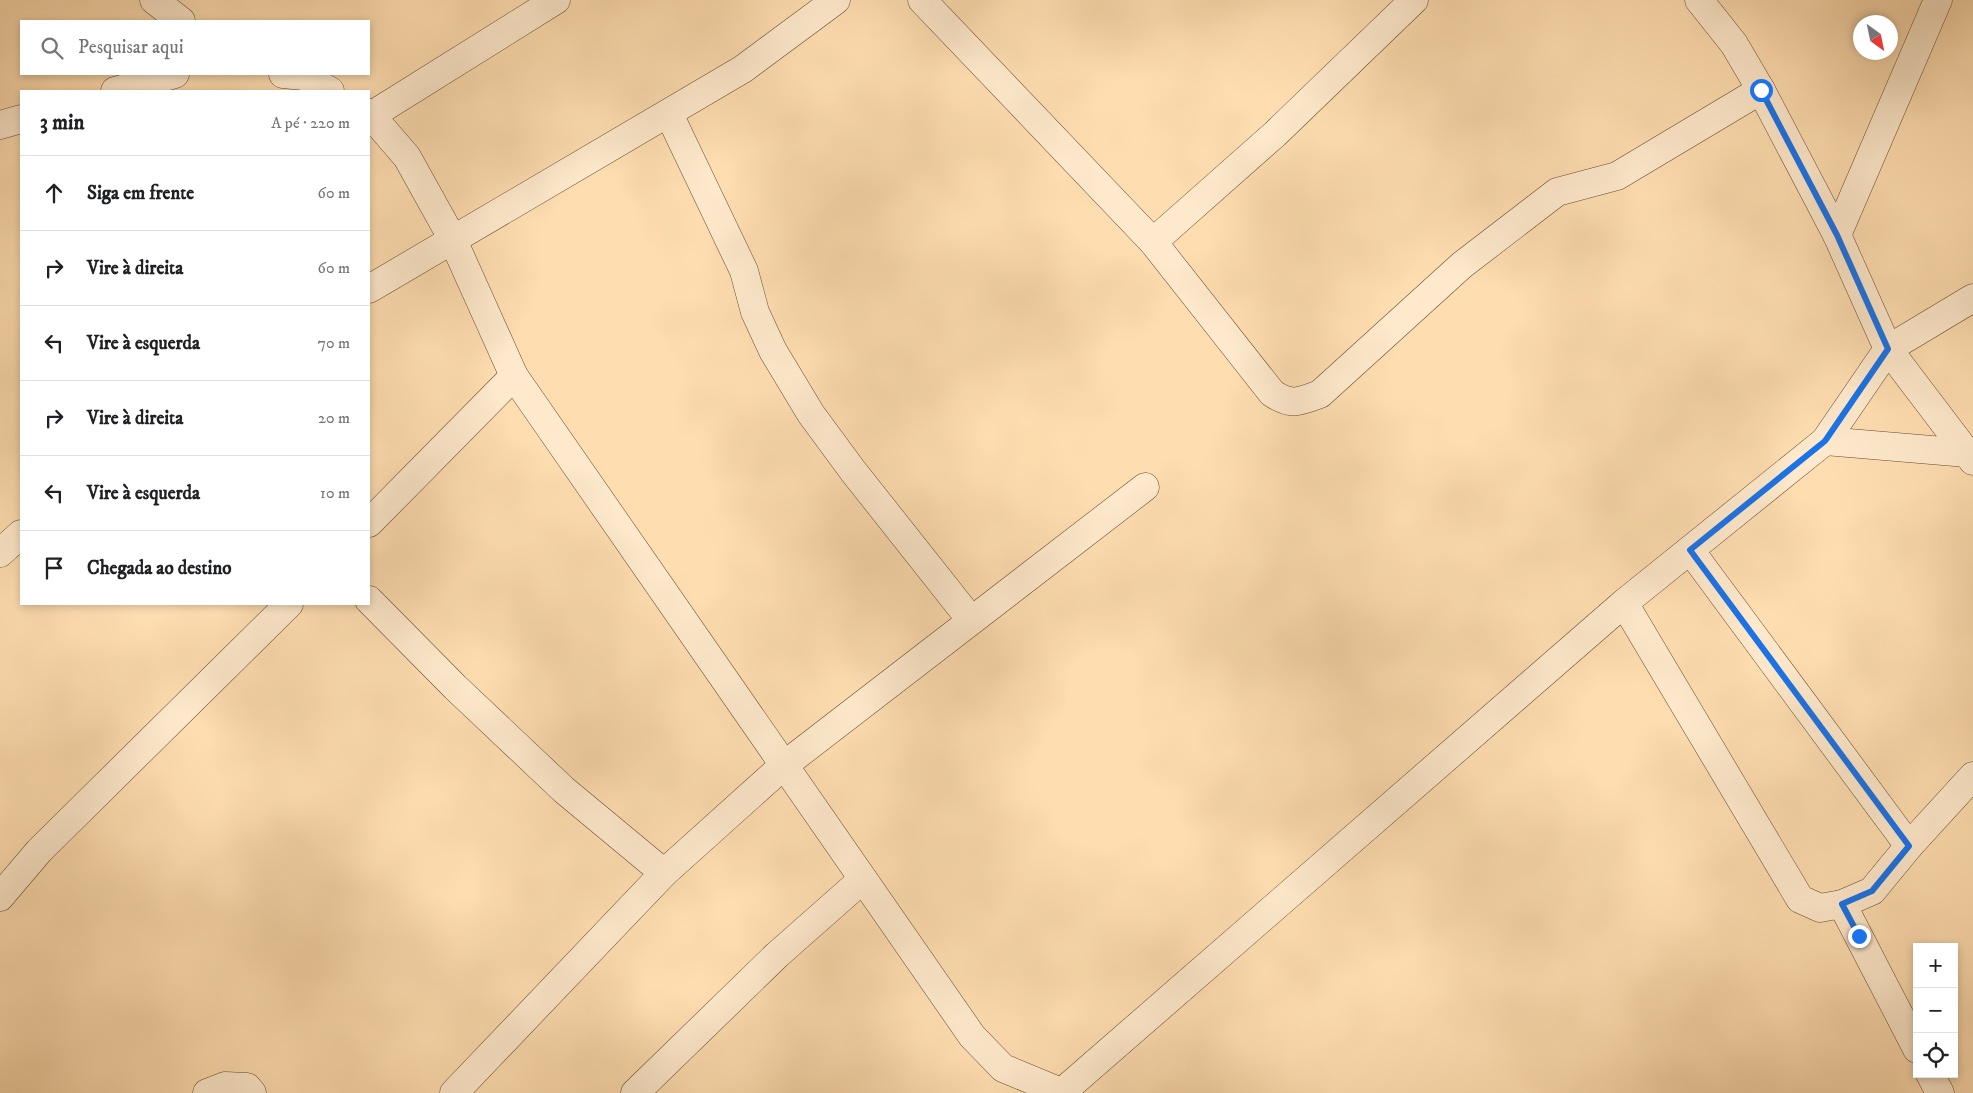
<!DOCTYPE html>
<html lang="pt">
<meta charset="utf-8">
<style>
:root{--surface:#fff;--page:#f2f2f2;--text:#202124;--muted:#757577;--line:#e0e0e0}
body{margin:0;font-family:"IM FELL DW Pica",serif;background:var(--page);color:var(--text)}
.controls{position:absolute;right:15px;bottom:15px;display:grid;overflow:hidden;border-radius:0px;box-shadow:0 2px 8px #0003}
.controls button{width:45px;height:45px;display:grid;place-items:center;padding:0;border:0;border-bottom:1px solid var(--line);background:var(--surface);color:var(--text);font:25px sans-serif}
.compass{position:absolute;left:1853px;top:15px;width:45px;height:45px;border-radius:50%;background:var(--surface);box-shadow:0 2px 8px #0003;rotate:147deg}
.stop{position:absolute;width:15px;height:15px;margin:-11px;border:4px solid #1a73e8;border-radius:50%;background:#fff}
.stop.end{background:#1a73e8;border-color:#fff;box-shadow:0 1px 5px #0008}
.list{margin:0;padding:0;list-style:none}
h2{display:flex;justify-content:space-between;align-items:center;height:65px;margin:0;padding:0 20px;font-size:21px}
h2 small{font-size:16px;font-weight:400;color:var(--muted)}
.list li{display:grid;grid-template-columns:32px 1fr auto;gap:15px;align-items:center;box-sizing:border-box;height:75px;padding:0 20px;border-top:1px solid var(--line)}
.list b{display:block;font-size:19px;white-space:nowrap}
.list em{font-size:16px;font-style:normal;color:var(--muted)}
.icon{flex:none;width:28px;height:28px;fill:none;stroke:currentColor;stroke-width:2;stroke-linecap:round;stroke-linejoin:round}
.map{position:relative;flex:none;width:1973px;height:1093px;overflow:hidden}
.search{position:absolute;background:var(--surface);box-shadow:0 2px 8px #0003;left:20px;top:20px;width:350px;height:55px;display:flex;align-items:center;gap:12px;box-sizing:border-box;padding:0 18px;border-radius:0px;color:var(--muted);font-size:19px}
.panel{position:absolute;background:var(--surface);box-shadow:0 2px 8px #0003;left:20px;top:90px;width:350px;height:515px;border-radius:0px}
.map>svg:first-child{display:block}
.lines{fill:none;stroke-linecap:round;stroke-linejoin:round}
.street-casing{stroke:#644c2c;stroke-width:29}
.street{stroke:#fee9cc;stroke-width:28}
.route{stroke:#1a73e8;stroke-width:6}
</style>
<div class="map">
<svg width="1973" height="1093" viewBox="0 0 1973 1093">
<rect width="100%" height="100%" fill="#feddb0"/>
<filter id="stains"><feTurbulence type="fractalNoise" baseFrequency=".004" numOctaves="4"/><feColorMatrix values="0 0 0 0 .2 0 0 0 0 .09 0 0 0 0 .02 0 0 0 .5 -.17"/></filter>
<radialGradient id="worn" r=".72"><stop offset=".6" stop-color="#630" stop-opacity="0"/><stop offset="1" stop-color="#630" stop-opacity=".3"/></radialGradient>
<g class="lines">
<defs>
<g id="street">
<path d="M154,0l27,21"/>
<path d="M922,0l231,242 119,151c19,13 27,9 48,1l142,-129 95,-73 60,-16 144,-86"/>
<path d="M1699,0l35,44 27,46 76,145 51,114 85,112"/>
<path d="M283,74l21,2 26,15"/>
<path d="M115,91l60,-17"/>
<path d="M369,113l38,44 45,81 62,138 458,660 31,32 60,25"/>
<path d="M669,114l75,157 11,41 18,39 38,63 42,57 118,149"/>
<path d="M372,115l184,-115"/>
<path d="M0,125l21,-6"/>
<path d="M1837,235l101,-235"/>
<path d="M1153,242l122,-108 139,-134"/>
<path d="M369,289l374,-220 93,-69"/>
<path d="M1825,441l142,12"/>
<path d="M369,523l145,-147"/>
<path d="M1690,550l219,296"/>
<path d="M0,553l21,-19"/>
<path d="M369,600l86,87 109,103 100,83"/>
<path d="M1624,603l176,296 20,9 22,-4 30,-13 37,-45 64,-70"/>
<path d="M0,897l39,-46 250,-247"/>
<path d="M1842,904l75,145"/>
<path d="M1930,1074l10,19"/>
<path d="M207,1093l18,-7 22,1 5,6"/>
<path d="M454,1093l210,-220 119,-107 362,-279"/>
<path d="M635,1093l142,-138 86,-76"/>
<path d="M1061,1093l563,-490 201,-162 63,-92 85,-51"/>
</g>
</defs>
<use href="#street" class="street-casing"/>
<use href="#street" class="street"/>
</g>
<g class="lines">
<path class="route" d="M1761,90l76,145 51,114 -63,92 -135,109 219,296 -37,45 -30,13 17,32"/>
</g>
<rect width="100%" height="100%" filter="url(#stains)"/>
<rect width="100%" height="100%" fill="url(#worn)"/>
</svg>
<div class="controls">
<button>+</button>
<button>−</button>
<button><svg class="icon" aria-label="locate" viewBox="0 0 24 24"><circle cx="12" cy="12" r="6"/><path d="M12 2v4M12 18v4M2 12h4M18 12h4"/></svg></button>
</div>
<svg class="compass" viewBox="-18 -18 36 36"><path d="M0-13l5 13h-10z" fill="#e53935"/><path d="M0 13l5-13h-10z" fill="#757577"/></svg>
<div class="stop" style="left:1761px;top:90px"></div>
<div class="stop end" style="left:1859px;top:936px"></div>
<div class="search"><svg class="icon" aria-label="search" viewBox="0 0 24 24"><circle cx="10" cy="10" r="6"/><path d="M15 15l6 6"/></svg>Pesquisar aqui</div>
<section class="panel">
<h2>3 min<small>A pé · 220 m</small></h2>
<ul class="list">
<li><svg class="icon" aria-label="ahead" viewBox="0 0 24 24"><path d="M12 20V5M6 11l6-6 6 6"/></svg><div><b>Siga em frente</b></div><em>60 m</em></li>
<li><svg class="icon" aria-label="right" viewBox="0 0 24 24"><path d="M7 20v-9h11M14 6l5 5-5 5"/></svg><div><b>Vire à direita</b></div><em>60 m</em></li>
<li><svg class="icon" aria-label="left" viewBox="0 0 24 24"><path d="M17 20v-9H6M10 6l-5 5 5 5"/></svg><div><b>Vire à esquerda</b></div><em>70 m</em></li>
<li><svg class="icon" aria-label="right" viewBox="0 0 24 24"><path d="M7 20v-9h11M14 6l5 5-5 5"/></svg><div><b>Vire à direita</b></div><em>20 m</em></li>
<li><svg class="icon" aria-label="left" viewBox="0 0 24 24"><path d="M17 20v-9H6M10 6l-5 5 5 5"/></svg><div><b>Vire à esquerda</b></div><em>10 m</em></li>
<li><svg class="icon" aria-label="arrive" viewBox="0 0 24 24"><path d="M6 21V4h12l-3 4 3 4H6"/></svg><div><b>Chegada ao destino</b></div></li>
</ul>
</section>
</div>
